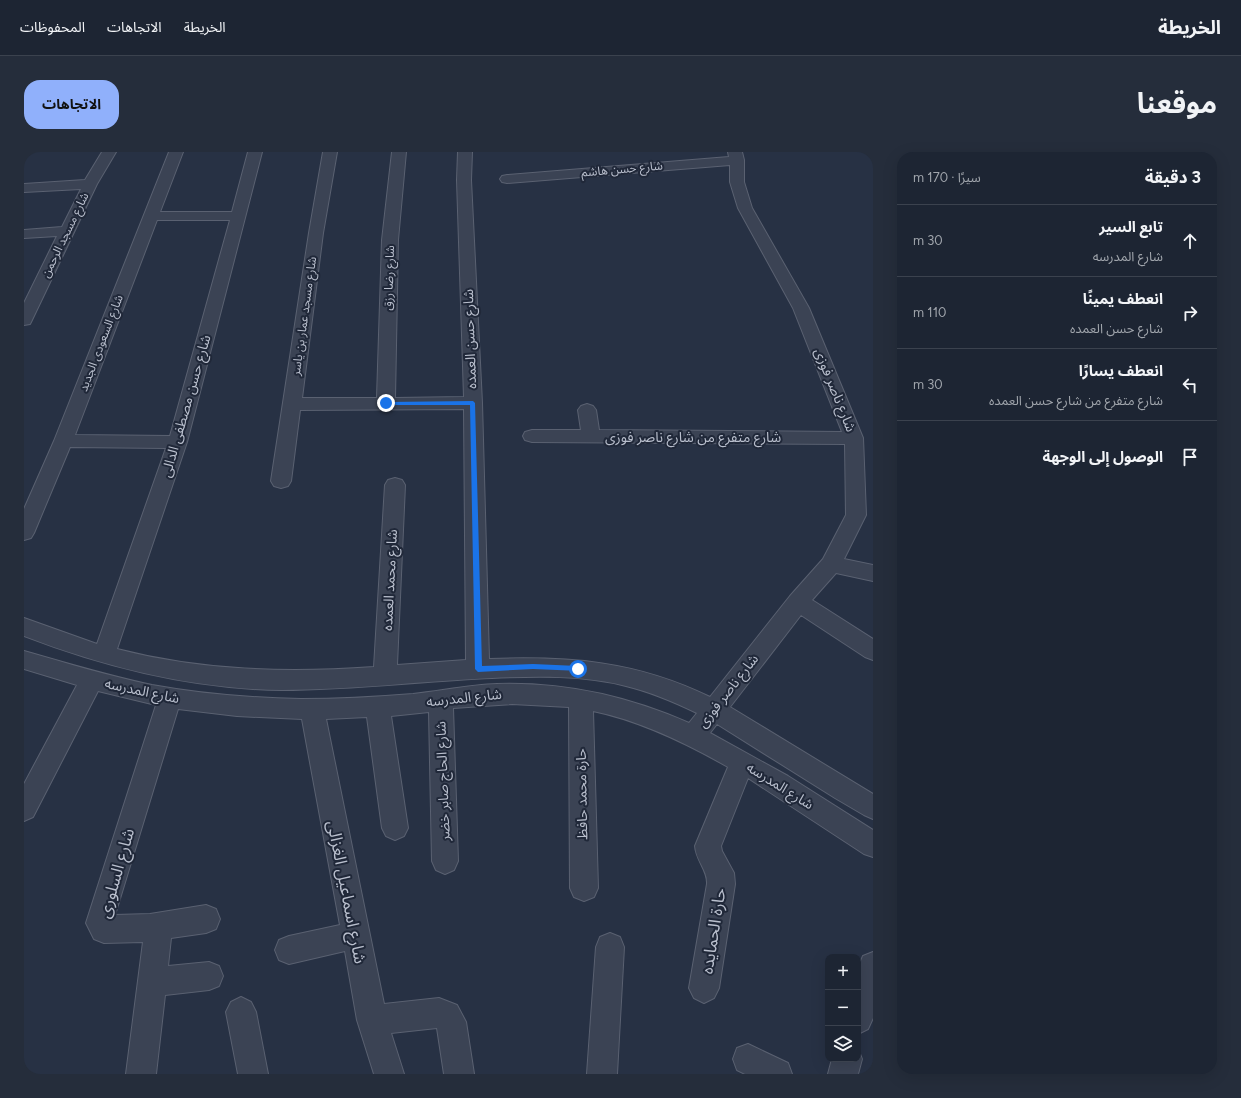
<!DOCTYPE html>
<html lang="ar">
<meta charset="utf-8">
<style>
:root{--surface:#1d2533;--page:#252d3b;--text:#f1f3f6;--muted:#a0a5ac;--line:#3b424e;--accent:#90b0fb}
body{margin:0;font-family:Figtree,"Noto Sans Arabic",sans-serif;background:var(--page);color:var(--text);direction:rtl}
.controls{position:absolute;right:12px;bottom:12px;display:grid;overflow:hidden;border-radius:8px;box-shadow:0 4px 16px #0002}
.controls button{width:36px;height:36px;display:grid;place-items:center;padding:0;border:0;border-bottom:1px solid var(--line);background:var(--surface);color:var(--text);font:20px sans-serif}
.stop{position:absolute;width:12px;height:12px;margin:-9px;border:3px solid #1a73e8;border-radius:50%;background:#fff}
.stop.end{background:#1a73e8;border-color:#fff;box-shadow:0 1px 4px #0008}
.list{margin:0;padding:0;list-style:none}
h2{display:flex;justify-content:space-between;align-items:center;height:52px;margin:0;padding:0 16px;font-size:17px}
h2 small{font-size:13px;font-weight:400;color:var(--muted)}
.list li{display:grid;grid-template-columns:26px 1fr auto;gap:12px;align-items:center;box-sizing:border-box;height:72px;padding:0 16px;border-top:1px solid var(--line)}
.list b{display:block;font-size:15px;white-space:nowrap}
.list p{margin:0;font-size:13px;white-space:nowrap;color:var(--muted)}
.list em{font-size:13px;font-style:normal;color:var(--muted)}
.icon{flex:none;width:22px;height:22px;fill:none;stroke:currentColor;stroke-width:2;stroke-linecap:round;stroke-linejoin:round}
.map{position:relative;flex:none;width:849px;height:922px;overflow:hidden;direction:ltr;border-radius:16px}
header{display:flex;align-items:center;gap:24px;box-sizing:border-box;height:56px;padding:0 20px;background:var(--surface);border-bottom:1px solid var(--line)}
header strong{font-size:19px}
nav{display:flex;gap:22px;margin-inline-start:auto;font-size:14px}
.intro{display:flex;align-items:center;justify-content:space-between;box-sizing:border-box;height:96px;padding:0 24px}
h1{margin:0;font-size:28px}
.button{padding:10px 18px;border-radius:16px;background:var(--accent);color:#111;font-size:14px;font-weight:700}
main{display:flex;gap:24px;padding:0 24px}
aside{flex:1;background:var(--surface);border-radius:16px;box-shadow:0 4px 16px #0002}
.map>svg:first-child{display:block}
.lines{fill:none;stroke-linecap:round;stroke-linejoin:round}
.minor-casing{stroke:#5a6171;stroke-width:2}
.minor{fill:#3b4354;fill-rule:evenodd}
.route{fill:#1a73e8}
.labels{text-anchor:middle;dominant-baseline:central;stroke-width:4;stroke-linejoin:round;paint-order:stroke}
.far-street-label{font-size:12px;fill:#b9bfcd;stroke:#202839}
.street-label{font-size:14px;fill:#b9bfcd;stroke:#202839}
.near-street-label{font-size:17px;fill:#b9bfcd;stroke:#202839}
</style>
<header>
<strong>الخريطة</strong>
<nav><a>الخريطة</a><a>الاتجاهات</a><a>المحفوظات</a></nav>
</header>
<div class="intro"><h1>موقعنا</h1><a class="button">الاتجاهات</a></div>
<main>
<aside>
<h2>3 دقيقة<small>سيرًا · 170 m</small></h2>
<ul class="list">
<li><svg class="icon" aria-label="ahead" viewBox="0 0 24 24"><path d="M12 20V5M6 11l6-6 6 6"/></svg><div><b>تابع السير</b><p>شارع المدرسه</p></div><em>30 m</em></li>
<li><svg class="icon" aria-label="right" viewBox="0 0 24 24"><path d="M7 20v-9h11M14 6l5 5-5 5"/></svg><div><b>انعطف يمينًا</b><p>شارع حسن العمده</p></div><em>110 m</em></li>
<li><svg class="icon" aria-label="left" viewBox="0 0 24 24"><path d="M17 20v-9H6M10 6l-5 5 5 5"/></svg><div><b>انعطف يسارًا</b><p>شارع متفرع من شارع حسن العمده</p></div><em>30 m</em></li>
<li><svg class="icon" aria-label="arrive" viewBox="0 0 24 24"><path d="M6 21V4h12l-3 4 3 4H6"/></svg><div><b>الوصول إلى الوجهة</b></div></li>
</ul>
</aside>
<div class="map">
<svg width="849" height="922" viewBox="0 0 849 922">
<rect width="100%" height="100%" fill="#273144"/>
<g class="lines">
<defs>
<g id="minor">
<path d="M78,0h14l-19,32 -65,136 -2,4 -6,1v-22l33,-67 -33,2v-8l38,-3 19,-38 -57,3v-8l61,-4z"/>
<path d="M145,0h14l-23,60h72l16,-60h14l-75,290 -70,207c85,22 170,24 257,18l11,-182 3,-5 7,-2 7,2 3,5 -8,180 69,-5 -2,-251 -164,1 -9,71 -3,5 -7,2 -7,-2 -3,-5 38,-248 14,-81h14l-14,81 -21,165h75l5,-158 10,-88h14l-8,88 -3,158 69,-1 -7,-217 1,-28h14l-1,28 11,223 7,256c81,-3 147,2 221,38l80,-101 33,-37 23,-44 -1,-71 -313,-2 -7,-2 -2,-4 2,-4 7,-2h49l-3,-20 3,-4 6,-2 6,2 3,4 3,20 243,2 -49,-124 -55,-100 -8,-26v-17l-223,18 -5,-1 -2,-3 2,-3 5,-1 222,-18 -1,-5h14l2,8v22l8,26 57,100 54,130 3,77 -22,44 29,6v16l-37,-8 -24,27 61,39v21l-8,-3 -64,-42 -71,92 143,87v25l-9,-4 -29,-17 -118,-74 -7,9 78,43 85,54v27l-9,-3 -116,-76 -27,68 1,5 12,22 1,11 -16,104 -5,10 -10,5 -10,-5 -5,-10 18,-104c1,-14 -11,-23 -12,-38l33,-79c-42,-24 -87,-46 -135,-56l5,177 -4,9 -10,4 -10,-4 -4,-9 -1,-181 -57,-3 -59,4 5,153 -4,9 -9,4 -9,-4 -4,-9 -3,-149 -38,4 17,112 -4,8 -9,4 -9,-4 -4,-8 -15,-111 -41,2 58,285 55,-6 18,7 9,17 8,52h-30l-7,-46 -46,5 13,41h-30l-17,-54 -12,-69 -56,13 -10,-4 -4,-10 4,-10 10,-4 51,-11 -38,-206 -65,-3 -59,-7 -63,206 35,-1 56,-9 10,4 4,10 -4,10 -10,4 -35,5 -3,28 41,-4 10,4 4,10 -4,10 -10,4 -44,5 -9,79h-30l17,-132 -39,1 -10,-4 -8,-16 70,-218 -58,-14 -65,126 -9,4v-37l53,-99 -53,-16v-18c42,12 85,25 128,34 49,9 99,13 149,14 37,0 75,-2 112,-5 28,-3 56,-9 84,-10 67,-2 131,12 192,39l8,-10c-23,-11 -46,-21 -71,-27 -43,-11 -89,-10 -134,-8 -70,3 -140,12 -210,12 -89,-1 -175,-22 -258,-54v-18l73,26 69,-196 -96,-1 -36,86 -3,5 -7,2v-31l30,-68zM133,68h73l-60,216 -95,-1z"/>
<path d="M586,781l10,4 4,10 -7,127h-30l9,-127 4,-10z"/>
<path d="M849,800v66l-5,11 -10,5v-66l5,-12z"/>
<path d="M217,845l10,5 5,10 12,62h-30l-12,-62 5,-10z"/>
<path d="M724,892l40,19 4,11h-47l-8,-4 -4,-11 4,-11z"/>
<path d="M834,897l4,10 -4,15h-30l4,-15h26z"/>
</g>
</defs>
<use href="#minor" class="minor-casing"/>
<use href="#minor" class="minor"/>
</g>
<path class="route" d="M449,249l2,2 7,263 51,-2 45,2 4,3 -1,2 -48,-2 -55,3 -3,-3 -5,-264h-84l-3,-2 3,-1z"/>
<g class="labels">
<g class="far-street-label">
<text transform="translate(598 17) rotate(-5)">شارع حسن هاشم</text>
<text transform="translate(41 83) rotate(-64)">شارع مسجد الرحمن</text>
<text transform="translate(365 126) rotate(-88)">شارع رضا رزق</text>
<text transform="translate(280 164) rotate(-82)">شارع مسجد عمار بن ياسر</text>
<text transform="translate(77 191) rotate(-69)">شارع السعودى الجديد</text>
</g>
<g class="street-label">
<text transform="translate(446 187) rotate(-92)">شارع حسن العمده</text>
<text transform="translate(811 238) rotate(68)">شارع ناصر فوزى</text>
<text transform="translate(162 254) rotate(-74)">شارع حسن مصطفى الدالى</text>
<text x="669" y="285">شارع متفرع من شارع ناصر فوزى</text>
<text transform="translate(366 428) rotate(-87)">شارع محمد العمده</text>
<text transform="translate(118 539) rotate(12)">شارع المدرسه</text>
<text transform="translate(704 539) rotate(-52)">شارع ناصر فوزى</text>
<text transform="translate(440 546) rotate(-6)">شارع المدرسه</text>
<text transform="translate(419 629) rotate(-92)">شارع الحاج صابر خضر</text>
<text transform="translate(756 634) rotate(32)">شارع المدرسه</text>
<text transform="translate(558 642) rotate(-91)">حارة محمد حافظ</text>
</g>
<g class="near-street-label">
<text transform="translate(92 721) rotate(-74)">شارع السلورى</text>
<text transform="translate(323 740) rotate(79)">شارع اسماعيل الغزالى</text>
<text transform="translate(689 779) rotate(-81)">حارة الحمايده</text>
</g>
</g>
</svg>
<div class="controls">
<button>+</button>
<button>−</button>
<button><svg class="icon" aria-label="layers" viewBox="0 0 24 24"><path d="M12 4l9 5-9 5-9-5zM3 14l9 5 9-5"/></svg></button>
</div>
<div class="stop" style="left:554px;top:517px"></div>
<div class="stop end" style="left:362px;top:251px"></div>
</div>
</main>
